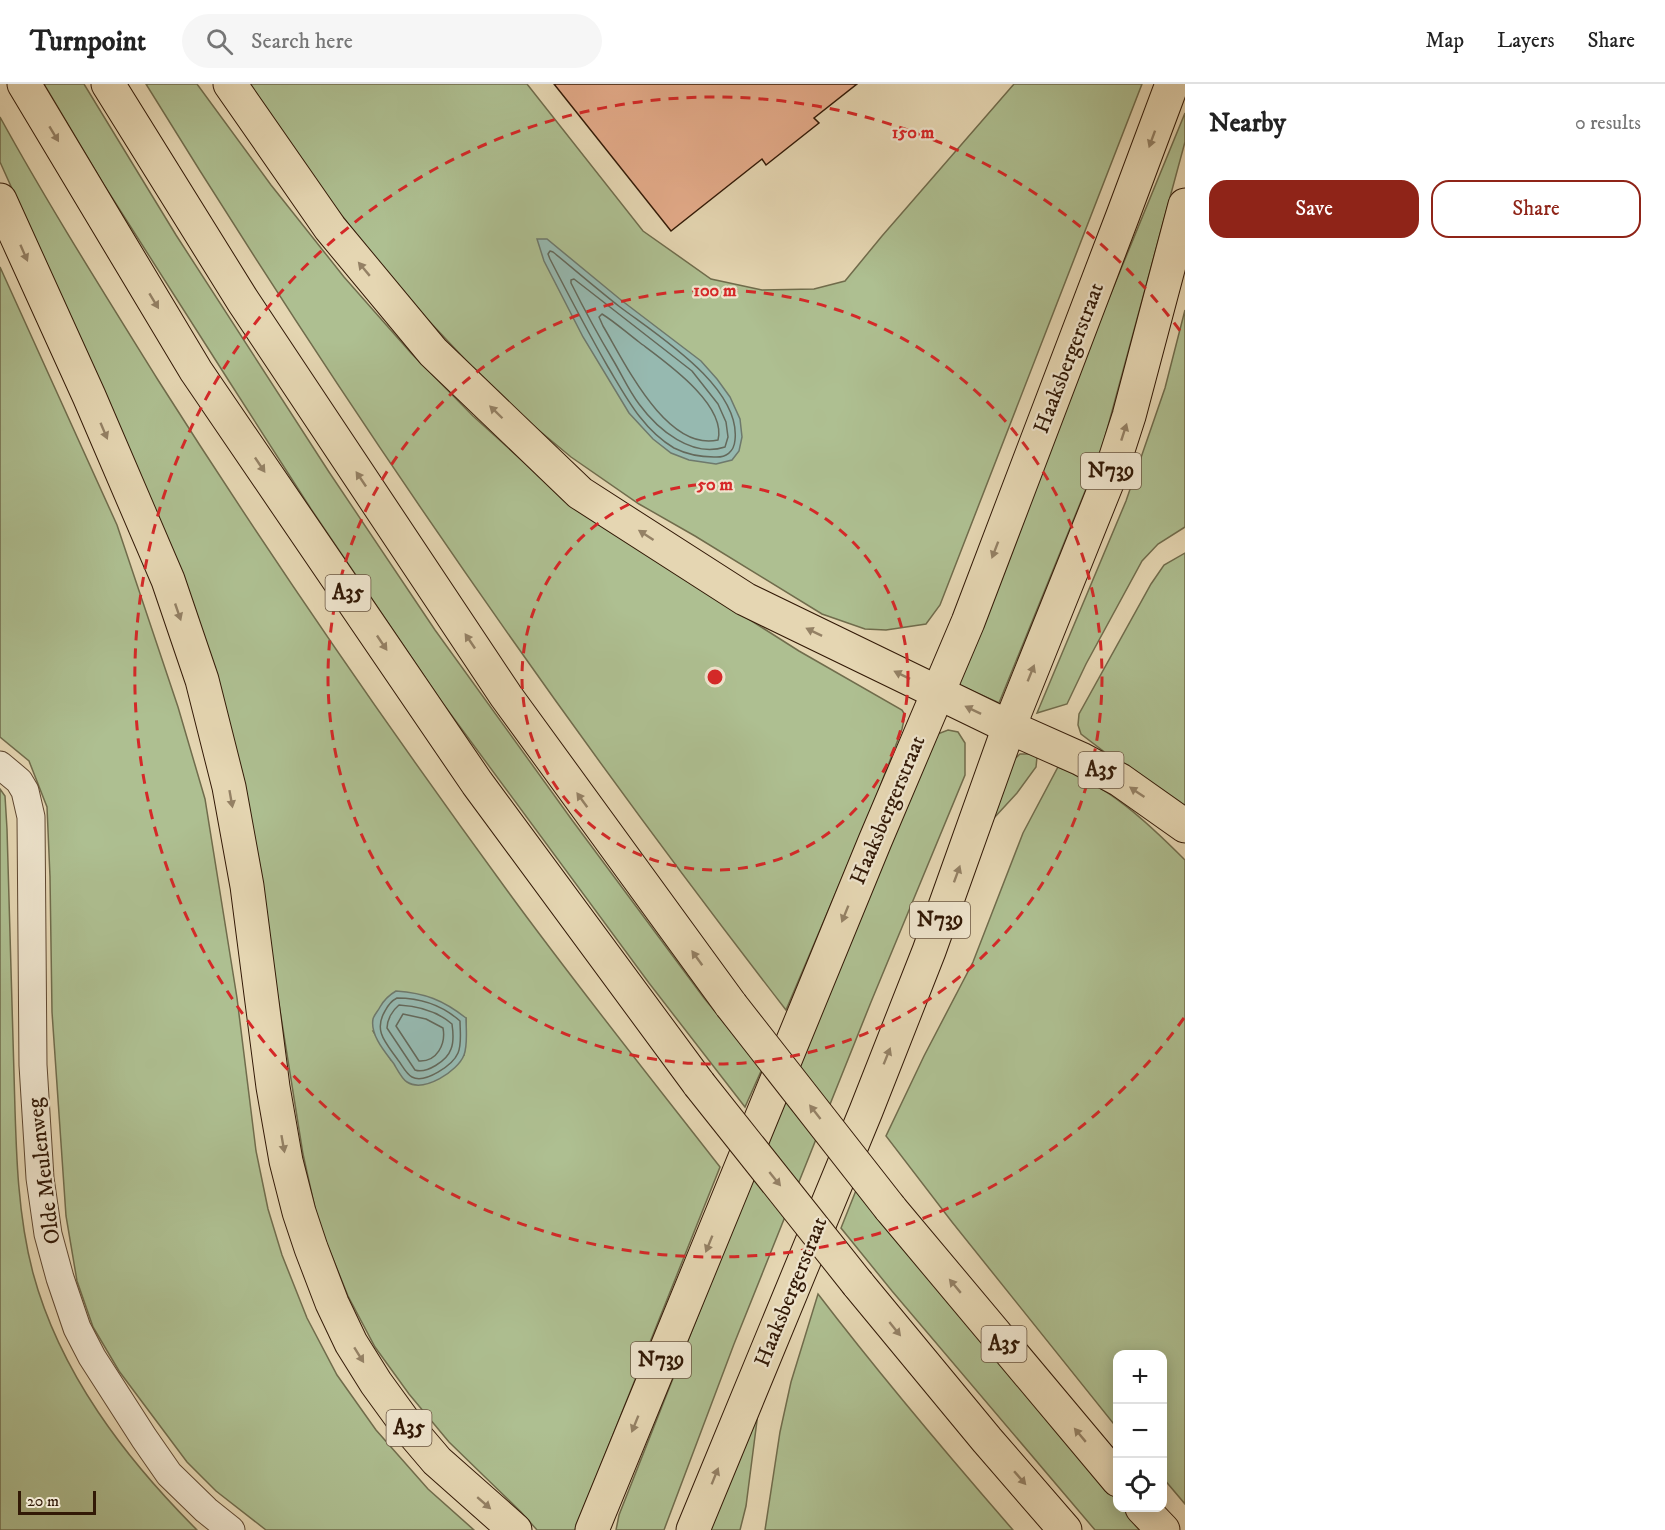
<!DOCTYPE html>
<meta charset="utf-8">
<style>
:root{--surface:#fff;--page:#f6f6f6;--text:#222;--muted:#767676;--line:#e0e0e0;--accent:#8f2418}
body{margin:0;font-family:"IM FELL DW Pica",serif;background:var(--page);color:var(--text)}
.controls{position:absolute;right:18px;bottom:18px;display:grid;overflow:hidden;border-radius:12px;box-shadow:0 3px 15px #0003}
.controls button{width:54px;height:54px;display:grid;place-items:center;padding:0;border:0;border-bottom:2px solid var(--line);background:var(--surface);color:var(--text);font:30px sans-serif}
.scale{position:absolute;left:18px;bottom:15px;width:78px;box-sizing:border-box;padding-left:6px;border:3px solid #321906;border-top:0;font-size:16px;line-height:21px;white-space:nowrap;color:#321906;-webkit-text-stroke:4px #eee4cd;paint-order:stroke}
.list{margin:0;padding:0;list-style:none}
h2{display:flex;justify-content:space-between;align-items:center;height:78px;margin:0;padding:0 24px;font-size:26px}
h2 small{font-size:20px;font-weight:400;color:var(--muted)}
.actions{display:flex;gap:12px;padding:18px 24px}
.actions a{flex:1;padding:14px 0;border:2px solid var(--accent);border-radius:18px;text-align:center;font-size:21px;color:var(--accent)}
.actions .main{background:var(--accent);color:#fff}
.icon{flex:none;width:33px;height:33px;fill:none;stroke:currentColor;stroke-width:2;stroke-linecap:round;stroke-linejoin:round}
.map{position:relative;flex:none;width:1185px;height:1446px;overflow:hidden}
header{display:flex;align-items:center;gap:36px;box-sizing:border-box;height:84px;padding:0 30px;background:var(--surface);border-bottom:2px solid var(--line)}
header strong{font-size:28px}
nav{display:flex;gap:33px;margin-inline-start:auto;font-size:21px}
.search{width:420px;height:54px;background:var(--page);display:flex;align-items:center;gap:15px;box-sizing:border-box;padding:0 21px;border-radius:33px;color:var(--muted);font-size:22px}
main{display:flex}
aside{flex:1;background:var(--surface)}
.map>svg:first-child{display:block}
.green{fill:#aebf91;stroke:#706c4c;stroke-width:1.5;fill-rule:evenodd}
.water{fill:#96b9b0;stroke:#6e796c;stroke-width:1.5}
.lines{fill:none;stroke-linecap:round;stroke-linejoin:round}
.shore{stroke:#64695b;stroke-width:1.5}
.building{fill:#e4ab8a;stroke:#321906;stroke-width:1.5}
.street-casing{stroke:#5f4831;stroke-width:29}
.primary-casing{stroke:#321906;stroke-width:35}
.highway-casing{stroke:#321906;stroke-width:35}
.street{stroke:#eee4cd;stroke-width:27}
.primary{stroke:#e5d6b2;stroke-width:33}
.highway{stroke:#e5d6b2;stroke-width:33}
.highway-bridge-casing{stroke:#321906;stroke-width:35;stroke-linecap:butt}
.highway-bridge{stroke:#e5d6b2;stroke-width:33}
.oneway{fill:#948165}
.ring{fill:none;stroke:#d62828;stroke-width:3;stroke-dasharray:10 8}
.labels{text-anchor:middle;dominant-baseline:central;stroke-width:4.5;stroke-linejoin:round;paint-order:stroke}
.shield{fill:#eee4cd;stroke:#6a5642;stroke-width:1.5}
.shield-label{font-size:21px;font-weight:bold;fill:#321906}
.street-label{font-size:22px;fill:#321906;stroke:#eee4cd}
.centre{fill:#d62828;stroke:#eee4cd;stroke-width:3}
.ring-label{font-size:18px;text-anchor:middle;font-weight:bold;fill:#d62828;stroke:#eee4cd;stroke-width:4.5;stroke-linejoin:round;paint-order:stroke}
</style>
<header>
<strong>Turnpoint</strong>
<div class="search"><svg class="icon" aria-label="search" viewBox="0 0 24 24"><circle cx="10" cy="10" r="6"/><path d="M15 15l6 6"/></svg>Search here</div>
<nav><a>Map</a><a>Layers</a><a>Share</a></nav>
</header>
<main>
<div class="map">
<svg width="1185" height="1446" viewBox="0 0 1185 1446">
<rect width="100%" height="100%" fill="#e5d6b2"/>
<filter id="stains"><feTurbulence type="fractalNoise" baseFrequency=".00333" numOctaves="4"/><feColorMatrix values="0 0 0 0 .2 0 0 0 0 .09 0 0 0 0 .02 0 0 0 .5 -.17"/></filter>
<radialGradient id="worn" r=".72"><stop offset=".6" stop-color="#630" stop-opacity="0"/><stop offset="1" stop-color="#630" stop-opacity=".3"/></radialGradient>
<g class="green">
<path d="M44,0h40l92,151 153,237 106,158 137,190 132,178 58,71 -17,38 -96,-124 -208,-282 -130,-192 -84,-131 -123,-193z"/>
<path d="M146,0h51l74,101 73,92 67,76 62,63 104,94 222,141 103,59 3,5 -3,14 -29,76 -87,205c-230,-297 -443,-606 -640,-926z"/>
<path d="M243,0h284l116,147 68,48 51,11 52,-1 31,-8 37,-45 132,-152h128l-202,521 -14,19 -40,6 -21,-1 -43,-15 -127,-78 -56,-32 -68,-47 -65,-54 -78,-83 -56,-66 -55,-70z"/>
<path d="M1185,29v29l-84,310 -102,251 -44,-20 99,-251z"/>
<path d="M0,33c49,89 104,176 158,263 111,175 229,346 351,513 68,93 140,183 211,274l-145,363h-38l-16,-18 -72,-70 -40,-48 -34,-47 -27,-51 -30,-74 -15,-68 -38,-237 -174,-553 -91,-202zM466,934v18l-2,19 -73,5 -18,-29z"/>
<path d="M0,183l117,258 61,182 27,92 32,199 19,153 12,58 14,46 25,63 30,57 39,55 52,59 46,41h-208l-50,-39 -29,-29 -68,-91 -26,-44 -16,-46 -11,-65 -14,-204 -2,-135 -3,-70 -18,-46 -29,-24z"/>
<path d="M1185,226v217l-27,17 -16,17 -56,103 -19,40 -30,9 89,-212 39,-113z"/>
<path d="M1185,469v264l-36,-31 -68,-52 -3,-9 1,-11 72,-130 13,-19z"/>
<path d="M948,646l10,2 7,11v32l-94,227 -137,342 -70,186h-48l3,-15 106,-268 210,-512z"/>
<path d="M1020,670h11l6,3 -1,10 -19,26 -35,38 27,-67z"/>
<path d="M1058,683c50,18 90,56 127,93v644l-22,-26 -1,-124h-44l-1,74 -165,-206 -66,-86 38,-80 49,-94 50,-129z"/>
<path d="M0,705l5,7 2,33c2,82 5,163 7,245 2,66 2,135 19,199 27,100 92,185 164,257h-197z"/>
<path d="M857,1104l164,199 96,112 1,9h7l20,22h-50l-203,-239 -51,-63z"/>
<path d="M818,1210c62,81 128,159 195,236h-248l15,-98 11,-50z"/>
<path d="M763,1290l-17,132 -6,24h-35z"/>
</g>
<g class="water">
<path d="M537,155h10l74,61 80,61 16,18 13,18 10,22 2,18 -3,14 -7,9 -16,4 -27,-4 -18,-7 -18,-14 -24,-26 -46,-76 -39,-76z"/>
<path d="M396,907c29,2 47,9 70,27 0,11 2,26 -2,37 -6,16 -40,38 -57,27 -5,-3 -10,-13 -13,-18 -9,-12 -24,-29 -21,-45 1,-4 5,-8 7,-12 4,-7 9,-12 16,-16z"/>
</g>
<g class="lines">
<g class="shore">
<path d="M550,167l3,1c22,18 44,37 67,55 37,28 121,80 115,133 -1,12 -9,18 -21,17 -13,0 -28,-3 -40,-9 -31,-18 -48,-51 -66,-81 -20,-35 -39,-71 -58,-108l-2,-5z"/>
<path d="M574,195l118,92 26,33 8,18 2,15 -3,10c-33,11 -67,-17 -86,-43 -10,-13 -17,-29 -26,-44 -15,-25 -29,-51 -42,-77v-3z"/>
<path d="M602,230c13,8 25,19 37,28 25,19 88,62 79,98 -52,12 -94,-79 -115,-114l-4,-9z"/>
<path d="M397,914c23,0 45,7 63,23 0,10 2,23 -2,32 -5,12 -33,31 -46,24 -6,-3 -10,-12 -14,-17 -12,-17 -25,-29 -13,-49 3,-6 6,-10 12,-13z"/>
<path d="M399,921c20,1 38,6 53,19 1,7 2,18 -1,25 -4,12 -25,25 -36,21l-28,-42c0,-9 6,-18 12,-23z"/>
<path d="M403,930l23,5 17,9c3,16 -6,34 -24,33l-23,-35z"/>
</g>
</g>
<path class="building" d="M554,0h303l-43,34 5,5 -53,42 -4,-6 -91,72z"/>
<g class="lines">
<defs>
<path id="street" d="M0,681l19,16 6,10 6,26 2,248 7,113 8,56 12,44 17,50 15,29 52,81 25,36 37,36 25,20"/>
<g id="primary">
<path d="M592,1446l283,-689 93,-219 155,-407 49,-131"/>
<path d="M693,1446l173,-419 63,-160 80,-224 100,-249 20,-62 56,-211"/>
</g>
<g id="highway">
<path d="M24,0l172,287 281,412 222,301"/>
<path d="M108,0l135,217 263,395 225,309"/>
<path d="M230,0l100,144 103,124 147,141 165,106 264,128 72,32 39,21 65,46"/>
<path d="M0,116l89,196 79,184 34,100 27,107 18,99 26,201 13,74 13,51 12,36 21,55 19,40 25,40 32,44 29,34 78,69"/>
<path d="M890,1124l228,272"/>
<path d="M858,1200l129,156 78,90"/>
<path d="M1142,1424l21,22"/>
</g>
</defs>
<use href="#street" class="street-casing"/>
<use href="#primary" class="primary-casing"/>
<use href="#highway" class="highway-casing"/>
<use href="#street" class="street"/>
<use href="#primary" class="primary"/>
<use href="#highway" class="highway"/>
<defs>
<g id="highway-bridge">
<path d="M731,921l159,203"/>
<path d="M699,1000l159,200"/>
</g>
</defs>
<use href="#highway-bridge" class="highway-bridge-casing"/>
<use href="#highway-bridge" class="highway-bridge"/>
</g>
<defs><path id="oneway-solid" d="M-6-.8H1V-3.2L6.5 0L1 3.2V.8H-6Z" transform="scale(1.5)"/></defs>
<g class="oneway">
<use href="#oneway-solid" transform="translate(54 50) rotate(59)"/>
<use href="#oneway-solid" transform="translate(1152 55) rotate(110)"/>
<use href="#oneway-solid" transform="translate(24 169) rotate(66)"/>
<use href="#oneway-solid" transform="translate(364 185) rotate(-130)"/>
<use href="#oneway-solid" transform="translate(154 217) rotate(59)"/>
<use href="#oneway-solid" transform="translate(496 328) rotate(-136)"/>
<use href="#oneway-solid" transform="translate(104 347) rotate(67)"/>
<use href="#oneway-solid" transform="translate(1124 348) rotate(-72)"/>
<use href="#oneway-solid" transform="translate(260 381) rotate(56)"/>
<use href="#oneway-solid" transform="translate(361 395) rotate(-124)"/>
<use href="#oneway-solid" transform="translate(646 451) rotate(-147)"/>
<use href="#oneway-solid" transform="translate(995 466) rotate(111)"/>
<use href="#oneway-solid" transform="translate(178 528) rotate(71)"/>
<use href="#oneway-solid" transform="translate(814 548) rotate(-154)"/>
<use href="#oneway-solid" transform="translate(470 557) rotate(-124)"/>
<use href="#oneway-solid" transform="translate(382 559) rotate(56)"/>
<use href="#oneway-solid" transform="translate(1031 589) rotate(-68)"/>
<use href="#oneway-solid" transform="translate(902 591) rotate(-154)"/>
<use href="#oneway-solid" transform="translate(973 626) rotate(-154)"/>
<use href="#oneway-solid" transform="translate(1137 708) rotate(-146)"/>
<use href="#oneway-solid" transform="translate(231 715) rotate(80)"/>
<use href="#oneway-solid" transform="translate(582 716) rotate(-126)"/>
<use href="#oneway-solid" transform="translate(957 790) rotate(-70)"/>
<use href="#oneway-solid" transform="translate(845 830) rotate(112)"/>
<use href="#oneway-solid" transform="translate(697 874) rotate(-126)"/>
<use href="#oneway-solid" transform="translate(887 972) rotate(-68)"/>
<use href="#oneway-solid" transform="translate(815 1028) rotate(-128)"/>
<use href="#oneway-solid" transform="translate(283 1060) rotate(80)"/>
<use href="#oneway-solid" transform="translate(775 1095) rotate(51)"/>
<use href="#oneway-solid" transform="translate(709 1160) rotate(112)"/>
<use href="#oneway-solid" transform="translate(955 1202) rotate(-130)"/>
<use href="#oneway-solid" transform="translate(895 1245) rotate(51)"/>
<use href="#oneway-solid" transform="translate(359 1271) rotate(58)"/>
<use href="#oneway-solid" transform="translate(635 1340) rotate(112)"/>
<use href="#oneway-solid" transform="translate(1080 1351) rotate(-130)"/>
<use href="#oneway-solid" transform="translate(715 1392) rotate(-68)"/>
<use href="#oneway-solid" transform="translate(1020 1394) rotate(49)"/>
<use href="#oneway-solid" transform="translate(484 1419) rotate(41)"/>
</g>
<g class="ring">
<circle cx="715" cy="593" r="193"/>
<circle cx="715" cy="593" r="387"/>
<path d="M1184 934A580 580 0 1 1 1184 252"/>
</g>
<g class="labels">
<g class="shield">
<rect x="1081" y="369" width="60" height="36" rx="4.5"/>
<rect x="325.5" y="491" width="45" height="36" rx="4.5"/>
<rect x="1078.5" y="668" width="45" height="36" rx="4.5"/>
<rect x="910" y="818" width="60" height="36" rx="4.5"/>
<rect x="981.5" y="1242" width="45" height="36" rx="4.5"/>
<rect x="631" y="1258" width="60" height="36" rx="4.5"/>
<rect x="386.5" y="1326" width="45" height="36" rx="4.5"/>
</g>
<g class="shield-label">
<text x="1111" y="387">N739</text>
<text x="348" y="509">A35</text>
<text x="1101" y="686">A35</text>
<text x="940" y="836">N739</text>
<text x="1004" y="1260">A35</text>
<text x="661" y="1276">N739</text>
<text x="409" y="1344">A35</text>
</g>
<g class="street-label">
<text transform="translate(1069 274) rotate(-69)">Haaksbergerstraat</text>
<text transform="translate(888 726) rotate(-67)">Haaksbergerstraat</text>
<text transform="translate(44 1087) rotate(-97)">Olde Meulenweg</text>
<text transform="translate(791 1208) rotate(-68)">Haaksbergerstraat</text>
</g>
</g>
<circle cx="715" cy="593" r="9" class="centre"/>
<g class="ring-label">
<text x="913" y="54">150 m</text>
<text x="715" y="212">100 m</text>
<text x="715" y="406">50 m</text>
</g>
<rect width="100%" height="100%" filter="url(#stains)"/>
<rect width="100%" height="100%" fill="url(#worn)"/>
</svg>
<div class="controls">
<button>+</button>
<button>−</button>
<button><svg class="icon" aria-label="locate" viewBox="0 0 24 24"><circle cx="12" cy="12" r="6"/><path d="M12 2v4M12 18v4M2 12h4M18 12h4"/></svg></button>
</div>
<div class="scale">20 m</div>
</div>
<aside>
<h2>Nearby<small>0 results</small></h2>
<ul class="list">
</ul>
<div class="actions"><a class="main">Save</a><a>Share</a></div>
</aside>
</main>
